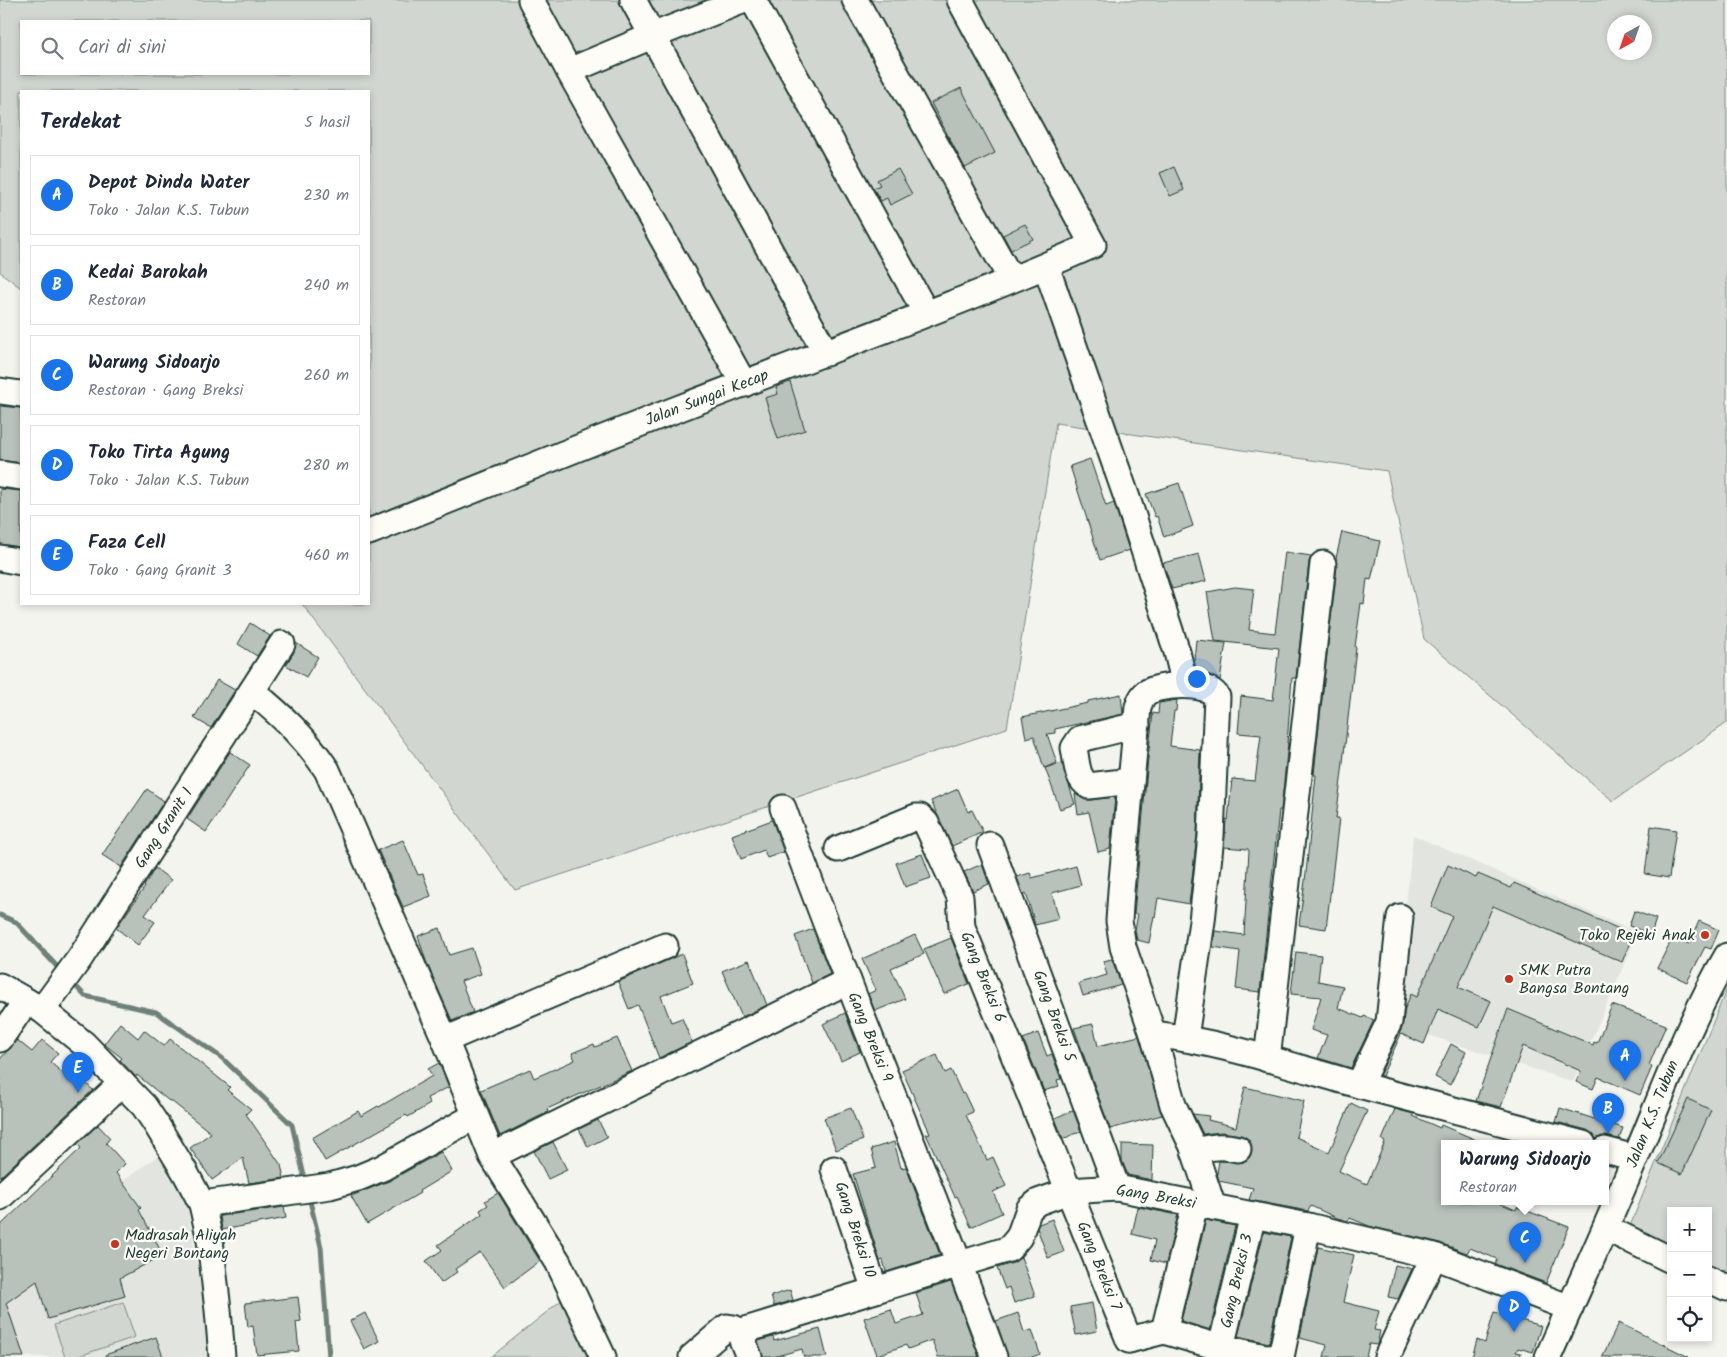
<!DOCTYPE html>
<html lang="id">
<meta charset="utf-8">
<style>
:root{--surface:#fff;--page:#f6f6f7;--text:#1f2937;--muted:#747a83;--line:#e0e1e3;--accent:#1a73e8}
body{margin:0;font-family:Kalam,sans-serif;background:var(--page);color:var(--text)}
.controls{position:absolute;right:15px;bottom:15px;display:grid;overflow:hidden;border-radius:0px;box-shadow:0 2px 8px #0003}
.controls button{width:45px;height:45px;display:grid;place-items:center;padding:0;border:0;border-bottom:1px solid var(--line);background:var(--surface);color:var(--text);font:25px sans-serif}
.compass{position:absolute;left:1607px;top:15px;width:45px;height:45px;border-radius:50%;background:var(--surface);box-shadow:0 2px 8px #0003;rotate:220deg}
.you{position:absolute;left:1196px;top:678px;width:18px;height:18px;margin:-12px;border:4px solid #fff;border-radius:50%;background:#1a73e8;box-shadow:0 0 0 8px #1a73e833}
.badge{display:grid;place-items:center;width:32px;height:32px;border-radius:50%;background:var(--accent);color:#fff;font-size:16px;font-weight:700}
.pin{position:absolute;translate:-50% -41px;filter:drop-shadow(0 1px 2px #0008)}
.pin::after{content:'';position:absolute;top:26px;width:18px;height:15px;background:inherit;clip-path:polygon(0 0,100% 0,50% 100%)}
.popup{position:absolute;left:1441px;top:1140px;width:168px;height:65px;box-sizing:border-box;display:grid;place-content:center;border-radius:0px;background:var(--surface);filter:drop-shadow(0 1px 4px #0005);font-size:16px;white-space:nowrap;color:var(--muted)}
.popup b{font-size:19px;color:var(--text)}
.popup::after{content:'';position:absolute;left:50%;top:100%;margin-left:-10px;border:10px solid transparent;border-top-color:var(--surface)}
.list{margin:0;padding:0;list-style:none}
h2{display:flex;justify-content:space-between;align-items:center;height:65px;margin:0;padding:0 20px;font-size:21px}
h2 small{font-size:16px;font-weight:400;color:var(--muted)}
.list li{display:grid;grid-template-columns:32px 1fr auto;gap:15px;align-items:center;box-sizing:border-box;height:80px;margin:0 10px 10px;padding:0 10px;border:1px solid var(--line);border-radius:0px}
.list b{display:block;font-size:19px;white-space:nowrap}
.list p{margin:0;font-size:16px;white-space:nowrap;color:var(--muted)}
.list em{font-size:16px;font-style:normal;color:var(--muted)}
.icon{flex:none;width:28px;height:28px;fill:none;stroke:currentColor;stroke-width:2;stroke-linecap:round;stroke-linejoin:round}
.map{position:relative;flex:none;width:1727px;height:1357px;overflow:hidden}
.search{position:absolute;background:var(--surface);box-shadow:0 2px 8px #0003;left:20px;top:20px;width:350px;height:55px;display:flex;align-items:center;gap:12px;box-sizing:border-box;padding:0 18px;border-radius:0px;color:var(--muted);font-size:19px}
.panel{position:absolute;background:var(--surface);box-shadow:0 2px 8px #0003;left:20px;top:90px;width:350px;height:515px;border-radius:0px}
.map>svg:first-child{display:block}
.built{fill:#e2e5df}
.green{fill:#d1d6d1;stroke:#788a82;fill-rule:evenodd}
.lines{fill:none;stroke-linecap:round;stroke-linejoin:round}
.stream{stroke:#6e8179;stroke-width:5}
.building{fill:#b9c1bb;stroke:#1f3d34}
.minor-casing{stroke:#1f3d34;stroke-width:29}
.minor{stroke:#fdfcf7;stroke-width:25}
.poi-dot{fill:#c8321e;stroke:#fdfcf7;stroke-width:2}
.labels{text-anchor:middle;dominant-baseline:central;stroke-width:4.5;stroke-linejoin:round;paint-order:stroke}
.street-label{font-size:16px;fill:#1f3d34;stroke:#fdfcf7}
.poi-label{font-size:16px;fill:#1f3d34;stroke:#fdfcf7;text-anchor:start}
</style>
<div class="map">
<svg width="1727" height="1357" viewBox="0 0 1727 1357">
<rect width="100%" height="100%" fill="#f4f4ef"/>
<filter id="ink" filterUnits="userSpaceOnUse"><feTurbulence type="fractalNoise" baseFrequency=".02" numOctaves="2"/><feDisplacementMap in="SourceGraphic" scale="10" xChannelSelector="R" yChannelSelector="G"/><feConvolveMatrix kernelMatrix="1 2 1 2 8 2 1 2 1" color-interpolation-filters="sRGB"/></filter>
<g filter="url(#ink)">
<g class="built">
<path d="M1413,835l225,98 -65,149 -179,-58z"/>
<path d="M164,1151l20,36 20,116 6,54h-210v-86z"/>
</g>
<g class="green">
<path d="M0,0h1727v723l-114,78 -189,-162 -37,-168 -331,-48 -49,305 -492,162 -213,-286h67v-513h-348v197l-21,-16zM21,21h348v53h-348zM1614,22h30v30h-30z"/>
<path d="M1727,988v287l-19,-8v-56h-37v39l-43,-19z"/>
<path d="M569,1294l28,63h-106z"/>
<path d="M123,1302l12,35 -59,20h-11l-11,-32z"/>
</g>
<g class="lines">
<g class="stream">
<path d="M0,915l16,7 45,49"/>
<path d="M72,982l13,14 71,16 66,46 70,67 14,59"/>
<path d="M309,1197l12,50 8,110"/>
</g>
</g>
<g class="building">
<path d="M961,88l34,65 -30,15 -34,-65z"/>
<path d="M1174,167l10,23 -14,6 -10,-23z"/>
<path d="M898,169l14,25 -22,11 -3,-7 -6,3 -8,-13 7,-3 -3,-5z"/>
<path d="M1025,224l8,15 -22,11 -8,-15z"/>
<path d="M790,382l15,48 -27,9 -13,-41 13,-4 -2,-7z"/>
<path d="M0,406l21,2v55l-21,-3z"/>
<path d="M1090,459l16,47 8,-3 15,47 -29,10 -30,-94z"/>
<path d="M1179,483l14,43 -29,11 -7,-21 -2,1 -9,-23z"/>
<path d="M0,489l21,2v56l-21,-3z"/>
<path d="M1342,532l38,9 -9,39 -4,-1 -3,25 -3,-1 -6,44 1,1 -15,132 -5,38h3l-13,111 -27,-4 7,-52 10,-98h-2l3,-32 20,-177 -1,-8z"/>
<path d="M1285,552l26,4 -2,6 -13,116h-4l-5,65h1l-7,67h-2l-19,182 -24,-3 4,-38 -27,-4 2,-16 29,4 5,-84 -1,-2 -24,-2 2,-28 2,1 4,-41 23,2 6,-46 -23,-2 3,-37 32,4 6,-52 -64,-7 -8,-49 28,-5 19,2 -5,41 26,3z"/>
<path d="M1199,554l7,27 -34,8 -9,-26z"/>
<path d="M250,623l20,13 -13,20 -19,-12z"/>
<path d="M1196,640l30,3 -6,37 -10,-5 -13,-3 -3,-12z"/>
<path d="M296,643l22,14 -12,20 -20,-12 8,-13z"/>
<path d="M217,680l18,10 -24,38 -17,-10z"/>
<path d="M1121,694l2,20 -68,15v4l-8,1 10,29 -13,5 -10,-32 -8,2 -4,-21 66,-14v-2z"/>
<path d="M1177,700l-1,11h-2l-4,35 30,4 -3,85 -8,69 -31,-6 -3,19 -1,-1 -5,27 -12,-3 -2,-10 3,-16h-4l14,-156 5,-45 5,1 1,-11z"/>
<path d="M230,752l20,13 -44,67 -19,-13z"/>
<path d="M1062,763l13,41 -15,5 -15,-41z"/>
<path d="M147,789l17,12 -43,66 -19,-12z"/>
<path d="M958,789l10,23 4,-2 11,22 -31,14 -21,-45z"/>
<path d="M1075,794l10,6h5l25,-3 -5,52 -12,3 -9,-40 -11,2z"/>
<path d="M772,820l12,32 -17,6 -3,-8 -23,9 -9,-24z"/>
<path d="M1651,826l25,4 -7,48 -24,-4z"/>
<path d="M403,840l15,35 5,-1 8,22 -28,11 -25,-57z"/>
<path d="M922,854l9,24 -26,9 -9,-24z"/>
<path d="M982,864l7,20 -16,7 -9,-19z"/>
<path d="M1448,865l28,13 2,-4 33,14 3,-5 119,52 -11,27 -129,-56 -35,81 33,14 -12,26 -41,-18 -14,35 -23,-10 -19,42h-3l23,-48 3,-20 6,-14 6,3 35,-81 -21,-9z"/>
<path d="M1076,866l5,19 -29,8 7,26 -24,6 -9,-32 -3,1 -6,-17 13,-4 2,5z"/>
<path d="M155,868l16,12 -26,35 10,7 -17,23 -22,-17 29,-41 -1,-1z"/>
<path d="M1634,911l22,8 -5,15 -22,-8z"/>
<path d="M1699,921l20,9 -8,19 -6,-2 -18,35 -30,-14 16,-31 16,7z"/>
<path d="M440,928l9,27 23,-7 9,26 -20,7 12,31 -21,9 -26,-60 -8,-25z"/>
<path d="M813,929l17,45 -18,9 -17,-47z"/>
<path d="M915,935l9,19 -33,14 14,31 -30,12 -7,-17 8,-4 -14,-31z"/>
<path d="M951,938l18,46 -25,10 -20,-45z"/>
<path d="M1296,952l25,3 -3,26 25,5 -5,22 25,10 1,-2 10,4 -23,48 -33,-10 9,-23 -16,-5 10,-33 -30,-3z"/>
<path d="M682,954l11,29 -32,13 10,26 11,-4 10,24 -33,16 -21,-53 -9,4 -11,-27z"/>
<path d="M1112,959l9,26 -38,11 -4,-13 28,-8 -4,-14z"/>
<path d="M749,960l18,45 -25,12 -20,-46z"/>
<path d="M1612,1005l54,20 -17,40 3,2 -12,28 -42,-18 -5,12 -17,-7 5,-11 -58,-25 -22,61 -25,-6 32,-92 85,36 1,-3 3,1z"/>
<path d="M845,1013l15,39 -19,9 -18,-37z"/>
<path d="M120,1023l18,15 6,-8 20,16 6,-7 60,48 -3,3 24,19 -5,5 35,51 3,13 -35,5 -6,-25 -31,22 -22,-32 21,-15 -41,-33 -1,1 -32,-26 -1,2 -16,-17 2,-2 -18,-14z"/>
<path d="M1093,1024l5,22 41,-10 23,79 -52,14 -36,-101z"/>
<path d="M1038,1033l9,23 5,-2 9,25 -4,1 2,6 -15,5 -21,-52z"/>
<path d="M617,1038l15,33 -85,38 1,3 -48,24 -19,-46 49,-21 4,9 41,-18 -3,-7 22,-9 1,3z"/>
<path d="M17,1040l15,12 10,-12 16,13 -8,9 25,22 5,-6 13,12 -93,87v-118z"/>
<path d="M1451,1044l15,8 -16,33 -15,-8z"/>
<path d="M937,1055l8,18 6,-3 11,24 2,-1 9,19 -7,3 21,45 6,-3 13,29 -13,6 9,21 -31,14 -14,-31 -2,1 -29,-63 4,-1 -28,-63z"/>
<path d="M439,1063l10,24 -22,11 3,6 -22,13 -2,-2 -81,46 -13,-23 46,-27 3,5 17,-10 1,1 53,-31 -4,-7z"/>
<path d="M1245,1087l59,14 -8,36 33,15 22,-49 16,8 -28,60 28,13 18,-42 -3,-2 13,-31 19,5 -1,2 27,12 1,-3 45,19h-41v58h52l19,8 1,-3 52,20 -23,56 -51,-19 2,-5 -27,-11 -3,5 -30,-11 -68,-16 -19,-8 -2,3 -11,-3 -26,-12 -3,5 -59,-11 4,-12 -34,-7 -2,-8 2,-12 24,1 6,-4 3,-6 -1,-8 -4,-6 -6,-3 -19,-3 -19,2 -10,-20 16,2 -1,4 28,7z"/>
<path d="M1688,1099l23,11 -29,64 -24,-11z"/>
<path d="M851,1108l12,32 -27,10 -12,-32z"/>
<path d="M1560,1108l63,20 -4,11 -17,-3 -6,3 -3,-5 -6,-4 -31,-8z"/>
<path d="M1073,1110l8,21 -18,8 -8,-21z"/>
<path d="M598,1120l9,17 -19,10 -9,-18z"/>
<path d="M98,1125l12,13 -4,5 19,21 -9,9 25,35 -2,2 24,45 -43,23 5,18 -77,23 -11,-38 -31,22 18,54h-24v-131l81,-78 -4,-4z"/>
<path d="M553,1142l14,28 -19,9 -14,-28z"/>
<path d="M894,1142l7,26 5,-1 34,88 -54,17 -3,-12 -3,1 -27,-87 23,-6 -5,-19z"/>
<path d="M1122,1144l31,1 -1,35 -24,-5 -6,-14z"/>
<path d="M441,1152l11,19 -33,20 1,2 -53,31 -16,-28 38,-15z"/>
<path d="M498,1193l42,68 -35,26 -25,-35 -25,17 2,3 -16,11 -15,-22 16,-11 -4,-5 44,-31 -2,-4 8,-5 -3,-4z"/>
<path d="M284,1207l2,11 -64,12 -2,-14z"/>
<path d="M1138,1207l40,8 -12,49 -15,-4 4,-20 -23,-6z"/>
<path d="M1052,1219l12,33 -16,6 -11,-30 2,-4z"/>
<path d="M1206,1220l29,6 -25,104 -29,-9z"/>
<path d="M1264,1232l27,5 -22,106 -31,-7z"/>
<path d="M1318,1247l36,8 -11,47 36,9 -5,19 6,1 -3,14 -8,-1 -3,13h-42l3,-12 -27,-7z"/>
<path d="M1021,1257l14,39 -21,7 -5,-16 -4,2 -8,-21 16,-5z"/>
<path d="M1395,1265l17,4 -14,30 -10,-2z"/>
<path d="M951,1282l28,75h-41l-6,-17 -24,9 -2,-4 -29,10 -13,-37 27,-9 5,15 27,-9 -7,-22z"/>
<path d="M790,1290l3,10 -19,6 -3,-10z"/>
<path d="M298,1297l3,24 -5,1 3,29 -42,4 -4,-29 -5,1 -3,-24z"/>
<path d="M1092,1303l5,28 -21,4 -6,-28z"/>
<path d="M1494,1312l47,14 -8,26 -15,-4 -2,4 5,1 -1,4h-48l5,-17 8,3z"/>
<path d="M365,1313l14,28 -15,8 -14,-28z"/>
<path d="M1018,1313l6,19 8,-2 8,24 -8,3h-24l-12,-36z"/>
<path d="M1619,1323l70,34h-87z"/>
<path d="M820,1329l7,28h-23l-2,-8 -29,8h-10l-5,-16 15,-4 1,4z"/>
<path d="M156,1337l7,20h-57l-1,-2z"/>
</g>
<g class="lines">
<defs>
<g id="minor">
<path d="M531,0l38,71 175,313"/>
<path d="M633,0l193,353"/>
<path d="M753,0l173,313"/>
<path d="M855,0l156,279"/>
<path d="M569,71l83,-35 92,-36"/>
<path d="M1046,266l81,232 50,154 8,33"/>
<path d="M0,391l21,3"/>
<path d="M0,474l21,3"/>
<path d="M369,532c105,-42 210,-85 316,-126 137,-53 275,-102 408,-161l-133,-245"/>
<path d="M0,558l21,4"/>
<path d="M252,691c30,25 53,46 75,79l118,270 47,116 356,-175"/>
<path d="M1131,781l-42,5c-13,-8 -12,-24 -15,-38l6,-9 57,-14"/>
<path d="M783,808c66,185 144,365 211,549"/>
<path d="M990,845l127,343"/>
<path d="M838,849l78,-32h4l6,6 34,74 2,30 167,413"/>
<path d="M0,986l42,24 42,34 60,62 12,18 29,48 17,32 8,36 8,70 4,47"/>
<path d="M42,1010l38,-52 202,-314"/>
<path d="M1153,1034l-30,-87 -4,-26 2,-30 17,-184c2,-5 3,-10 8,-14 13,-9 63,-12 71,4l-6,139 -9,85 -17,117"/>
<path d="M0,1039l26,-38"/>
<path d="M445,1040l220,-94"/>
<path d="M1267,1059l56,-495"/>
<path d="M1359,1085l30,-63 11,-105"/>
<path d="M1605,1150l30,8"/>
<path d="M1194,1151c18,-4 26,-6 44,-2"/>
<path d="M492,1156l66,106 45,95"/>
<path d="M834,1169l41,121"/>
<path d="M0,1197l122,-114"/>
<path d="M202,1204l128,-18 28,-8 24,-10 93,-52"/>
<path d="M1213,1207l-20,-60 -20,-42 -20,-71c70,8 138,32 206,51 75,20 150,39 224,59"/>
<path d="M1606,1228l65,32"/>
<path d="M1708,1279l19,9"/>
<path d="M1164,1331l31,-127"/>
<path d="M739,1332l270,-83 10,-12 10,-28 9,-7 31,-11 48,-3 191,38 126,30 136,52"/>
<path d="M739,1332l10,25"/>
<path d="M1129,1340l35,-9 51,15 50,11"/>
<path d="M1221,1347l32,-132"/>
<path d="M692,1357l35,-30 7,1 5,4"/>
<path d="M1281,1357l27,-131"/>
<path d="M1387,1357l47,-101"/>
<path d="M1548,1357c29,-66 59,-131 87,-198 29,-69 54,-138 92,-203"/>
</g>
</defs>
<use href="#minor" class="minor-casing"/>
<use href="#minor" class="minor"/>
</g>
</g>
<g class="poi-dot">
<circle cx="1705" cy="935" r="5"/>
<circle cx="1509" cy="979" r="5"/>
<circle cx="115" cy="1244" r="5"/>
</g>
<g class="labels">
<g class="street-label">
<text transform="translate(707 398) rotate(-21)">Jalan Sungai Kecap</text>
<text transform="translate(164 828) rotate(-57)">Gang Granit 1</text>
<text transform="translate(983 977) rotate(68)">Gang Breksi 6</text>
<text transform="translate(1054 1016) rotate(70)">Gang Breksi 5</text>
<text transform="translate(870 1037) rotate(68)">Gang Breksi 9</text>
<text transform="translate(1653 1114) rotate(-68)">Jalan K.S. Tubun</text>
<text transform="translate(1156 1197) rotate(10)">Gang Breksi</text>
<text transform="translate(855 1230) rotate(72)">Gang Breksi 10</text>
<text transform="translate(1099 1266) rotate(68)">Gang Breksi 7</text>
<text transform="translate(1237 1281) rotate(-77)">Gang Breksi 3</text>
</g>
<g class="poi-label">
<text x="1695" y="935" text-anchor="end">Toko Rejeki Anak</text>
<text x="1519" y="970">SMK Putra<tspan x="1519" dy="18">Bangsa Bontang</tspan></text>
<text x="125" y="1235">Madrasah Aliyah<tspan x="125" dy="18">Negeri Bontang</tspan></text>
</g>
</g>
</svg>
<div class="controls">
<button>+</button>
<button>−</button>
<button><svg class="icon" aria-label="locate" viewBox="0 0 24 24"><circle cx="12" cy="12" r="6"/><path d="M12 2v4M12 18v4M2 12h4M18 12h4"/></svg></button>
</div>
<svg class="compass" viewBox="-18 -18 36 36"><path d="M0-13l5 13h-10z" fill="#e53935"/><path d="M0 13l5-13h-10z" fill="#747a83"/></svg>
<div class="you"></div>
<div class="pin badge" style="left:1625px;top:1081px">A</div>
<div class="pin badge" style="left:1608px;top:1134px">B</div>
<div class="pin badge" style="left:1525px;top:1263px">C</div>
<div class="popup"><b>Warung Sidoarjo</b>Restoran</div>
<div class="pin badge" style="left:1514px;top:1332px">D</div>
<div class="pin badge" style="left:78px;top:1093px">E</div>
<div class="search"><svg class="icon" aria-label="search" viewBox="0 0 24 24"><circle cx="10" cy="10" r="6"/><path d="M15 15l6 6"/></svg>Cari di sini</div>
<section class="panel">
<h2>Terdekat<small>5 hasil</small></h2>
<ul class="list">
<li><span class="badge">A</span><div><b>Depot Dinda Water</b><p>Toko · Jalan K.S. Tubun</p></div><em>230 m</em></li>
<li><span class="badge">B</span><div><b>Kedai Barokah</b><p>Restoran</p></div><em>240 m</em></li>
<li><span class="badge">C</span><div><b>Warung Sidoarjo</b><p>Restoran · Gang Breksi</p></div><em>260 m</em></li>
<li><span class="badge">D</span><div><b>Toko Tirta Agung</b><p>Toko · Jalan K.S. Tubun</p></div><em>280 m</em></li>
<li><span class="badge">E</span><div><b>Faza Cell</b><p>Toko · Gang Granit 3</p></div><em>460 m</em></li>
</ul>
</section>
</div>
